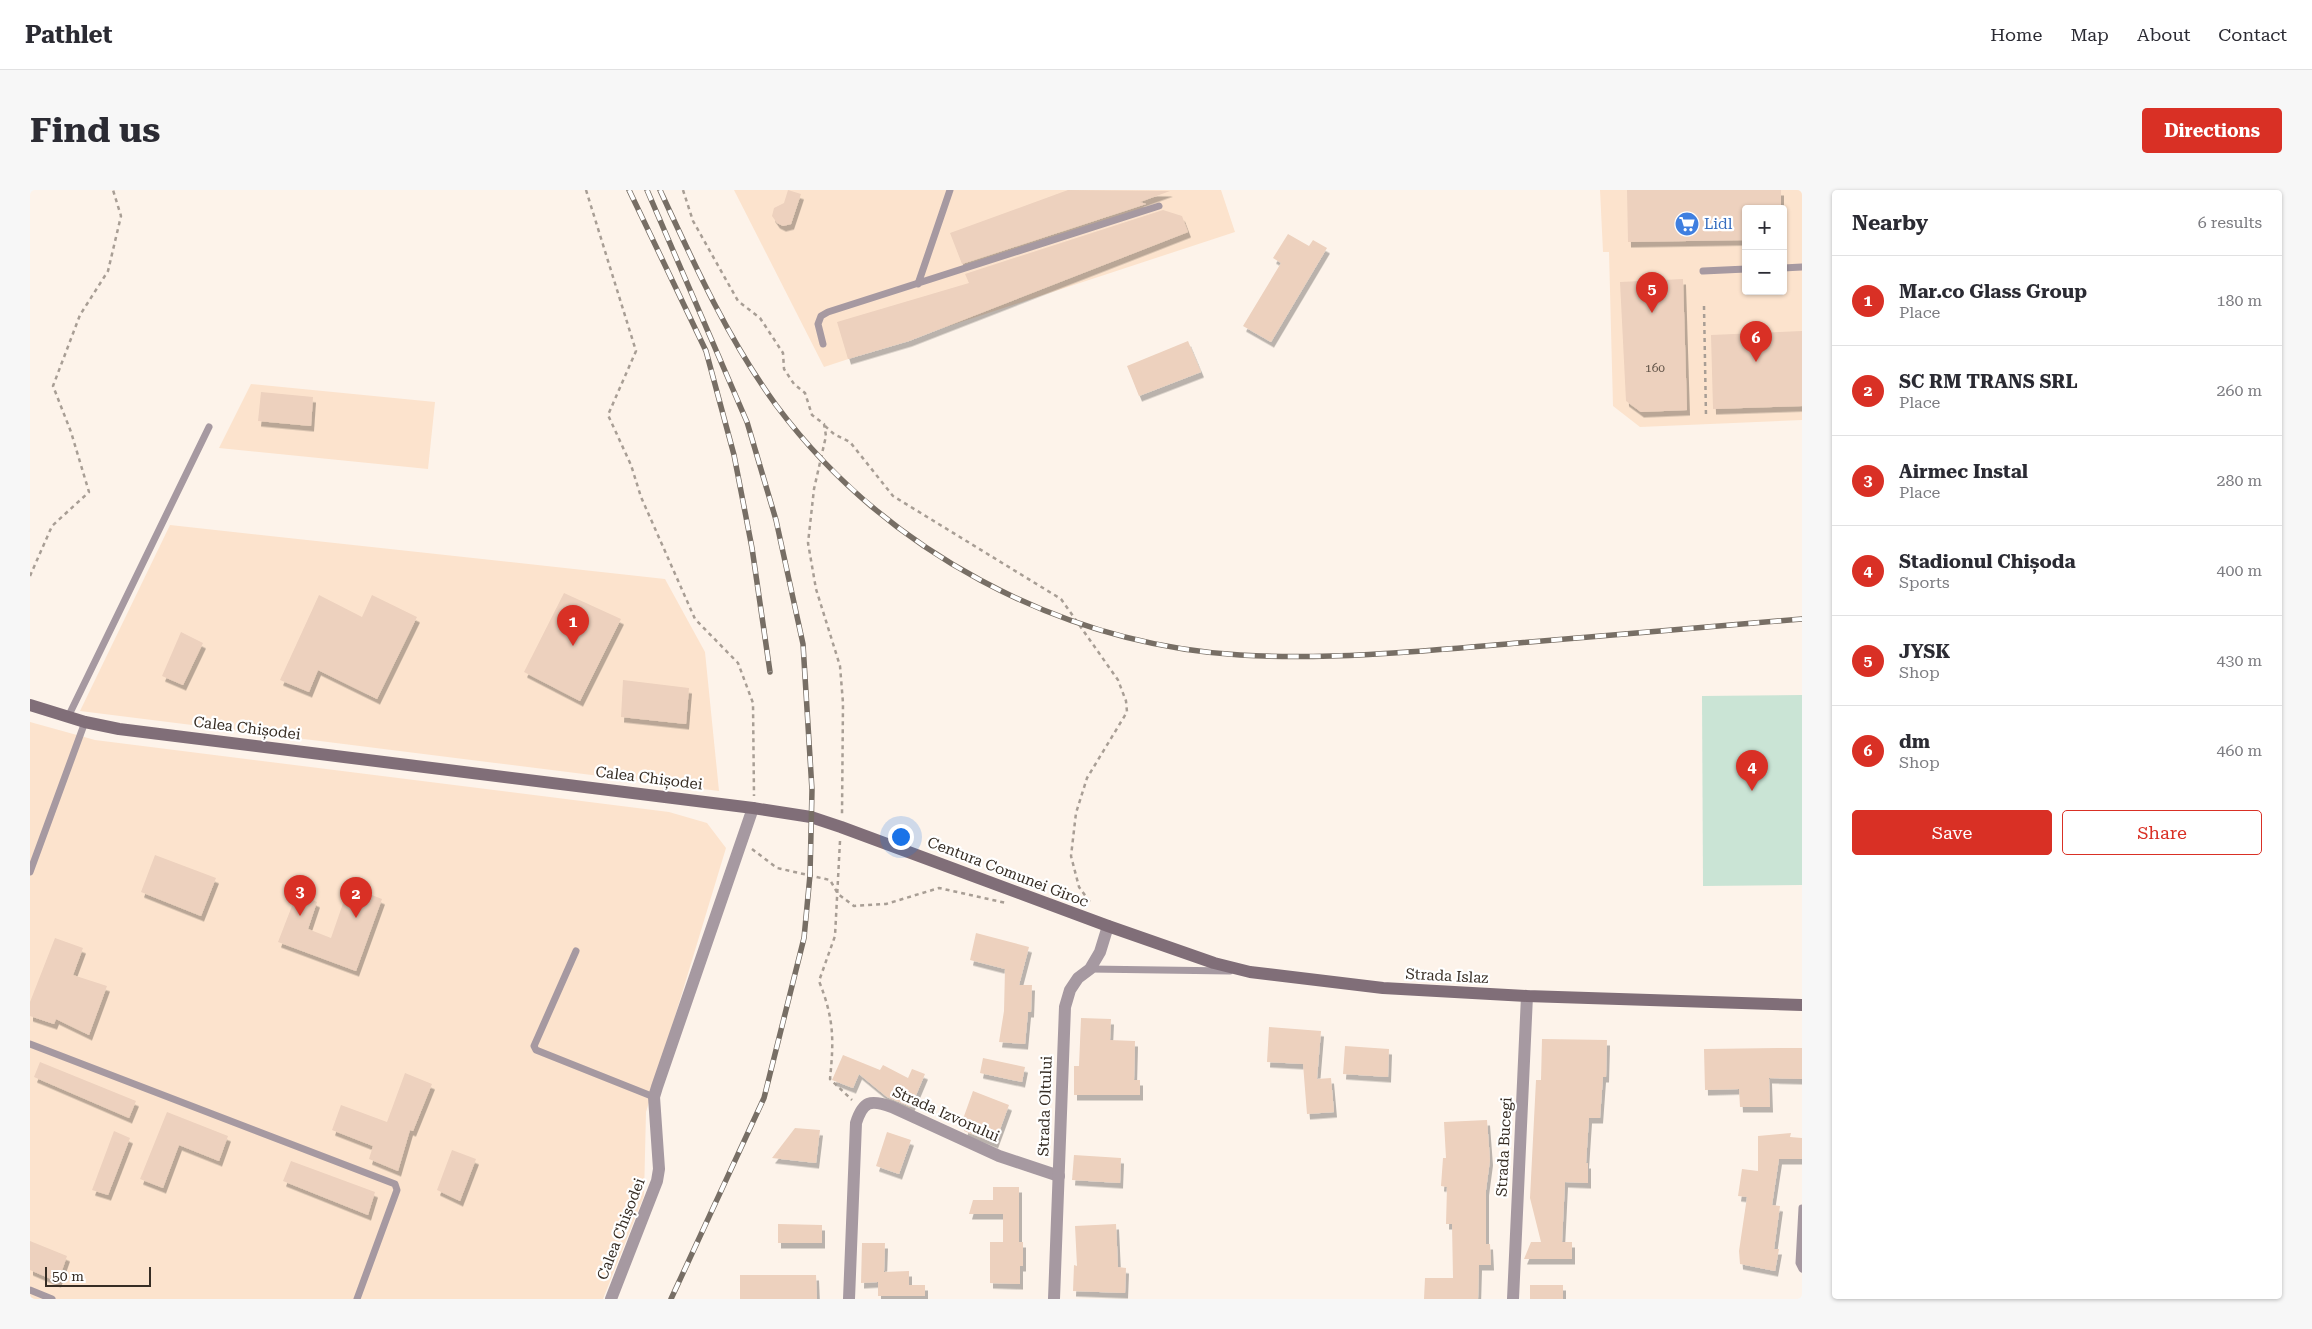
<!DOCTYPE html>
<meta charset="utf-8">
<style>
:root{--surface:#fff;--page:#f7f7f7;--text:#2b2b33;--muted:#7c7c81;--line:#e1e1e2;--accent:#d93025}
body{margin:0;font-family:"Roboto Serif",serif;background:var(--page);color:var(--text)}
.controls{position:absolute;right:15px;top:15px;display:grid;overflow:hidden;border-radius:5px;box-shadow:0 1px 4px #0004}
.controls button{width:45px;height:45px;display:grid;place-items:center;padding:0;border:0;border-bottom:1px solid var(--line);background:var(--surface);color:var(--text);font:25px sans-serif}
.scale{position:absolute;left:15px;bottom:12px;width:106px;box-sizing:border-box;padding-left:5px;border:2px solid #362d24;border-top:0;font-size:14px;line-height:18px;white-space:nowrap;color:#362d24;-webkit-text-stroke:4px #fff;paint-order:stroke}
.you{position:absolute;left:870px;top:646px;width:18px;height:18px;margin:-12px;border:4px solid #fff;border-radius:50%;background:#1a73e8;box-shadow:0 0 0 8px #1a73e833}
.badge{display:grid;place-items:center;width:32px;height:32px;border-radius:50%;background:var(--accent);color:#fff;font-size:16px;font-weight:700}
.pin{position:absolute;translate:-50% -41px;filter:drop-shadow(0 1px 2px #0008)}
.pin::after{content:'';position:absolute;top:26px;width:18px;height:15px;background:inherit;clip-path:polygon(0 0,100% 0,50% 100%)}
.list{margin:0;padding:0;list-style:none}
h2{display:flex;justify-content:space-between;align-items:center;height:65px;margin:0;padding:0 20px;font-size:21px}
h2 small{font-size:16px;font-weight:400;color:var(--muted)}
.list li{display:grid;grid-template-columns:32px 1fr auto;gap:15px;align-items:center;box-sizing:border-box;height:90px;padding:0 20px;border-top:1px solid var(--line)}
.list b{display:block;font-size:19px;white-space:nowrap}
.list p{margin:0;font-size:16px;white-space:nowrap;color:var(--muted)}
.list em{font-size:16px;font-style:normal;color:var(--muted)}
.actions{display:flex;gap:10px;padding:15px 20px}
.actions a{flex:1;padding:11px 0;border:1px solid var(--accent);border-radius:5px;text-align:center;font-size:18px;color:var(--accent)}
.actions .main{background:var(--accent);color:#fff}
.map{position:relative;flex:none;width:1772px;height:1109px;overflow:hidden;border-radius:5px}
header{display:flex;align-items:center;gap:30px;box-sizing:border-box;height:70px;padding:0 25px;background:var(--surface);border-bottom:1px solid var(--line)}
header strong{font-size:24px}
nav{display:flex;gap:28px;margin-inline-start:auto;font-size:18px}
.intro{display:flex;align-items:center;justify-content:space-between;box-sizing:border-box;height:120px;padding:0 30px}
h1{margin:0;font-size:35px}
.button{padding:12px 22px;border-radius:5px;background:var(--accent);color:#fff;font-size:18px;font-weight:700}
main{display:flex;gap:30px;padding:0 30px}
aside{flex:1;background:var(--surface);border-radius:5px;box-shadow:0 1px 4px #0004}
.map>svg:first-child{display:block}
.built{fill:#fce3cd;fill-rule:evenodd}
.green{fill:#cae4d5}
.building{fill:#edd1be;filter:url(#shadow)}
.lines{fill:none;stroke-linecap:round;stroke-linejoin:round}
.path{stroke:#a89e95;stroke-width:2.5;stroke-dasharray:4 4;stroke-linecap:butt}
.service{stroke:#a699a1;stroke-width:7}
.minor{stroke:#a699a1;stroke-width:12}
.secondary{stroke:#806e78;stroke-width:12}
.rail-casing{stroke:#776e65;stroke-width:5.5}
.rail{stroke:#fff;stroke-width:4;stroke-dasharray:11;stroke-linecap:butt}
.labels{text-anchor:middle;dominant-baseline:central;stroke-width:4.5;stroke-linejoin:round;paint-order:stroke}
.number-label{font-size:12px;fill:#64564a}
.shop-label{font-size:15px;fill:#366cbe;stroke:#fff;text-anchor:start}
.street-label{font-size:15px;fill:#362d24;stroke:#fff}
</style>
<header>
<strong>Pathlet</strong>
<nav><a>Home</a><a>Map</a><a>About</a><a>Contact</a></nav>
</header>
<div class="intro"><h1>Find us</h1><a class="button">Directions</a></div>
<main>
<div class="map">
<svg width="1772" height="1109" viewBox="0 0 1772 1109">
<defs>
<filter id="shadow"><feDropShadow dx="3" dy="5.5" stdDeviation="0" flood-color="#0004"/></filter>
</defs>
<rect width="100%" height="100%" fill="#fdf3ea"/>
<g class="built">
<path d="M704,0h487l14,42 -411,135z"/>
<path d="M1570,0h202v230l-162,7 -27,-21 -4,-154h-6zM1716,19h37v82h-37z"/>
<path d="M221,194l184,18 -7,67 -209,-21z"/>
<path d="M140,335l495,54 40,73 14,139 -639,-80z"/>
<path d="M0,532l65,18 574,72 38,11 19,25 -80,264 -2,84 -41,103h-573z"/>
</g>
<path class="green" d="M1772,505v190l-99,1 -1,-190z"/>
<g class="building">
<path d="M758,0l13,4 -10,30 -8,2 -6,-3 -5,-7 2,-8 10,-5z"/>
<path d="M1038,0l102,1 -30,11 6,2 -184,60 -12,-31z"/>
<path d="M1597,0h154v19h-35v31l-118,2z"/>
<path d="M1133,20l19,6 6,16 -279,109 -61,18 -11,-37 132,-39 -4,-9z"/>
<path d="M1258,44l21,12 4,-6 14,8 -56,94 -28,-16 38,-63 -8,-5z"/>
<path d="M1653,89l4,131 -46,2 -15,-11 -6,-119z"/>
<path d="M1772,141v75l-89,3 -2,-74z"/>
<path d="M1158,151l13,31 -62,24 -12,-30z"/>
<path d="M231,202l52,5 -2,29 -53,-5z"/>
<path d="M534,403l57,26 -41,82 -56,-29z"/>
<path d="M289,405l43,22 10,-22 45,22 -40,82 -59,-29 -9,22 -29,-12z"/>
<path d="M151,442l22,11 -20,42 -21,-9z"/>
<path d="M593,490l66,8 -3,36 -65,-7z"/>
<path d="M125,665l61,23 -15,38 -60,-24z"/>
<path d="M319,696l33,13 -26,72 -78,-29 19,-49 20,9 -9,27 23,9z"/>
<path d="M946,743l53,14 -10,38h13l-1,27h-3l-3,32 -26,-2 5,-31 1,-42 -35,-9z"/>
<path d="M25,748l28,10 -10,27 34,11 -18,49 -33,-16 -2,5 -24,-8v-14z"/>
<path d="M1051,828l30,1 -1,21 25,1 -1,39h6v15h-66v-29h5z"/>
<path d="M1239,837l52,4 -4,48 14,-1 3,34 -27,2 -4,-50 -36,-2z"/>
<path d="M1512,849l65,1 -1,37h-3l-3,41h-11l-3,45h2v20l-23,-1 -3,60h10v17h-48l7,-17h10l-11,-44 6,-118h5z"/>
<path d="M1315,856l44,3 -1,28 -45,-3z"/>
<path d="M1748,858h24v31l-33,-1 1,29h-30l-1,-18 -34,1 -1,-41z"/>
<path d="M813,865l37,15 3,-5 25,13 4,-9 13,5 -14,33 -24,-10 -28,-23 -6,14 -21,-8z"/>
<path d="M953,868l42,9 -3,15 -42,-9z"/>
<path d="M10,872l96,39 -7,17 -95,-41z"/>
<path d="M375,883l27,11 -19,47 -3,-1 -12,41 -29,-12 4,-13 -41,-16 9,-25 46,17z"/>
<path d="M943,901l36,14 -14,38 -31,-12 4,-10 -5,-2z"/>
<path d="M137,922l61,24 -9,25 -40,-16 -16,43 -23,-9z"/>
<path d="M1457,930l3,40 -4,30v54h4l1,21h-12l-1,34h-54l1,-21h28l-1,-54h-6l1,-37 -6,-1 2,-28h3l-2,-36z"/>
<path d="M765,938l25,2 -4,33 -44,-5z"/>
<path d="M84,941l16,7 -22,57 -16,-5z"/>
<path d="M857,942l24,8 -12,34 -23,-8z"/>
<path d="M1761,943l-1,4 12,1v21h-23l-7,46 8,1 -6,43h5l-4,22 -35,-7 -1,-13 8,-54 -9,-1 4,-27 16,2v-35z"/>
<path d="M422,960l24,9 -16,42 -23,-11z"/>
<path d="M1044,965l47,3 -1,25 -48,-3z"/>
<path d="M261,971l84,31 -7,23 -85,-34z"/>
<path d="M963,997h26v55h4v24h-3v18l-30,-1v-41h13v-28h-34l4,-14h20z"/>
<path d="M748,1034l44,1v18h-44z"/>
<path d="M1086,1034l2,43 8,1 -1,25 -52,-2 1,-26 3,1 -2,-40z"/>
<path d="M0,1051l37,15 -9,26 -28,-12z"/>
<path d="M832,1053h23l-1,29 25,-1v14h16v11h-47v-14l-17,1z"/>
<path d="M710,1085h76l1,24h-77z"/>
<rect x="1500" y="1095" width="33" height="14"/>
</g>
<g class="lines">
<g class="path">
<path d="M556,0l50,161 -28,64 23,50 10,32 54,122 43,44 15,40 1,93"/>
<path d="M653,0l10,31 45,80 22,17 23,35 1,16 10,15 11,9 7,22 12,9 2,12 -12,53 -6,54 8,46 24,77 3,37 -1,112"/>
<path d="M1674,116l2,110"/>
<path d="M795,236l9,8 16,8 43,54 168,103 57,81 8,21 1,11 -40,66 -11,35 -5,43 8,31 13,18"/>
<path d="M0,386l22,-50 37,-34 -18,-60 -18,-46 27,-71 28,-44 13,-55 -8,-26"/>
<path d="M810,651l-5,95 -16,45c15,38 15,58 11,98l22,21"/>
<path d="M722,659l25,19 53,12 8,14 16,12 32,-2 53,-16 67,15"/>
</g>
<g class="service">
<path d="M1753,78l19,-1"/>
<path d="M1673,81l43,-2"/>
<path d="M888,94l32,-94"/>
<path d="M793,154l-5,-20 3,-8 7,-4 331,-106"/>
<path d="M38,527l141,-290"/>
<path d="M0,682l55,-150"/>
<path d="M546,761l-42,95 2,4 118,47"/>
<path d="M1060,779l140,2"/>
<path d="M0,854l365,140 2,6 -40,109"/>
<path d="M1772,1018l-3,55 3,6"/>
<path d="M0,1100l22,9"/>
</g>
<g class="minor">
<path d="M581,1109l46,-118 2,-12 -5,-72 3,-10 96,-279"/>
<path d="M819,1109l7,-176c7,-22 14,-24 36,-16l107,49 60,20"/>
<path d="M1024,1109l11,-292 5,-17 8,-12 12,-9 10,-17 8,-26"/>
<path d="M1483,1109l14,-303"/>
</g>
<path class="secondary" d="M0,515l55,17 34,7 634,79 58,9 30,10 267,99 106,37 36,9 133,16 144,8 275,9"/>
<defs>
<g id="rail">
<path d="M599,0l77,161 28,104 18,93 18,124"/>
<path d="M617,0l100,232 29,98 27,124 9,146 -2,85 -6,63 -40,160 -93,201"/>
<path d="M630,0c34,74 68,149 116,215 108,145 283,239 464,250 93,5 185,-4 278,-12 95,-8 189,-16 284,-24"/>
</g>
</defs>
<use href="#rail" class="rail-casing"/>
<use href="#rail" class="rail"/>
</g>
<defs>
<symbol id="supermarket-disc" viewBox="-11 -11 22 22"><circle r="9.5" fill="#3f7fe0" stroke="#fff"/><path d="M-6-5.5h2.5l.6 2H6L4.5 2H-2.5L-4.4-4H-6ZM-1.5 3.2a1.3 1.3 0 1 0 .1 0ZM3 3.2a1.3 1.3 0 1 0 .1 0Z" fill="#fff"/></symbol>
</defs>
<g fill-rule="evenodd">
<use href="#supermarket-disc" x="1643" y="20" width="28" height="28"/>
</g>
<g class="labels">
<g class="number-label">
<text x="1625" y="178">160</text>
</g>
<g class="shop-label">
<text x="1674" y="34">Lidl</text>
</g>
<g class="street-label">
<text transform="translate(217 538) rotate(7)">Calea Chișodei</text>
<text transform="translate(619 588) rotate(7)">Calea Chișodei</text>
<text transform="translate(978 682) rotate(21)">Centura Comunei Giroc</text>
<text transform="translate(1417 786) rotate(3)">Strada Islaz</text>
<text transform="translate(1015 916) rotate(-88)">Strada Oltului</text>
<text transform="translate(916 924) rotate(24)">Strada Izvorului</text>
<text transform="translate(1474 957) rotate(-87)">Strada Bucegi</text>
<text transform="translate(591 1039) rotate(-69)">Calea Chișodei</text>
</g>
</g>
</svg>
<div class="controls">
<button>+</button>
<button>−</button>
</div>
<div class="scale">50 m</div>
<div class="you"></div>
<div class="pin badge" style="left:543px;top:456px">1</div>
<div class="pin badge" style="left:326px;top:728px">2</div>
<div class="pin badge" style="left:270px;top:726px">3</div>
<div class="pin badge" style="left:1722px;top:601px">4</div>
<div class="pin badge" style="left:1622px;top:123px">5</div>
<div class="pin badge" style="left:1726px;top:172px">6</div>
</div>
<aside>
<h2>Nearby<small>6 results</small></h2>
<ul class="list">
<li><span class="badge">1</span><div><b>Mar.co Glass Group</b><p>Place</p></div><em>180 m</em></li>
<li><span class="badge">2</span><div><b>SC RM TRANS SRL</b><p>Place</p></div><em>260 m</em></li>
<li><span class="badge">3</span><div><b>Airmec Instal</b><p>Place</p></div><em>280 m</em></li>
<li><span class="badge">4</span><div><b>Stadionul Chișoda</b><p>Sports</p></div><em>400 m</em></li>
<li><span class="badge">5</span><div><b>JYSK</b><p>Shop</p></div><em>430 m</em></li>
<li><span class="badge">6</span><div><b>dm</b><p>Shop</p></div><em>460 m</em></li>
</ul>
<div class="actions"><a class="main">Save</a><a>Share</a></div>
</aside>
</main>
